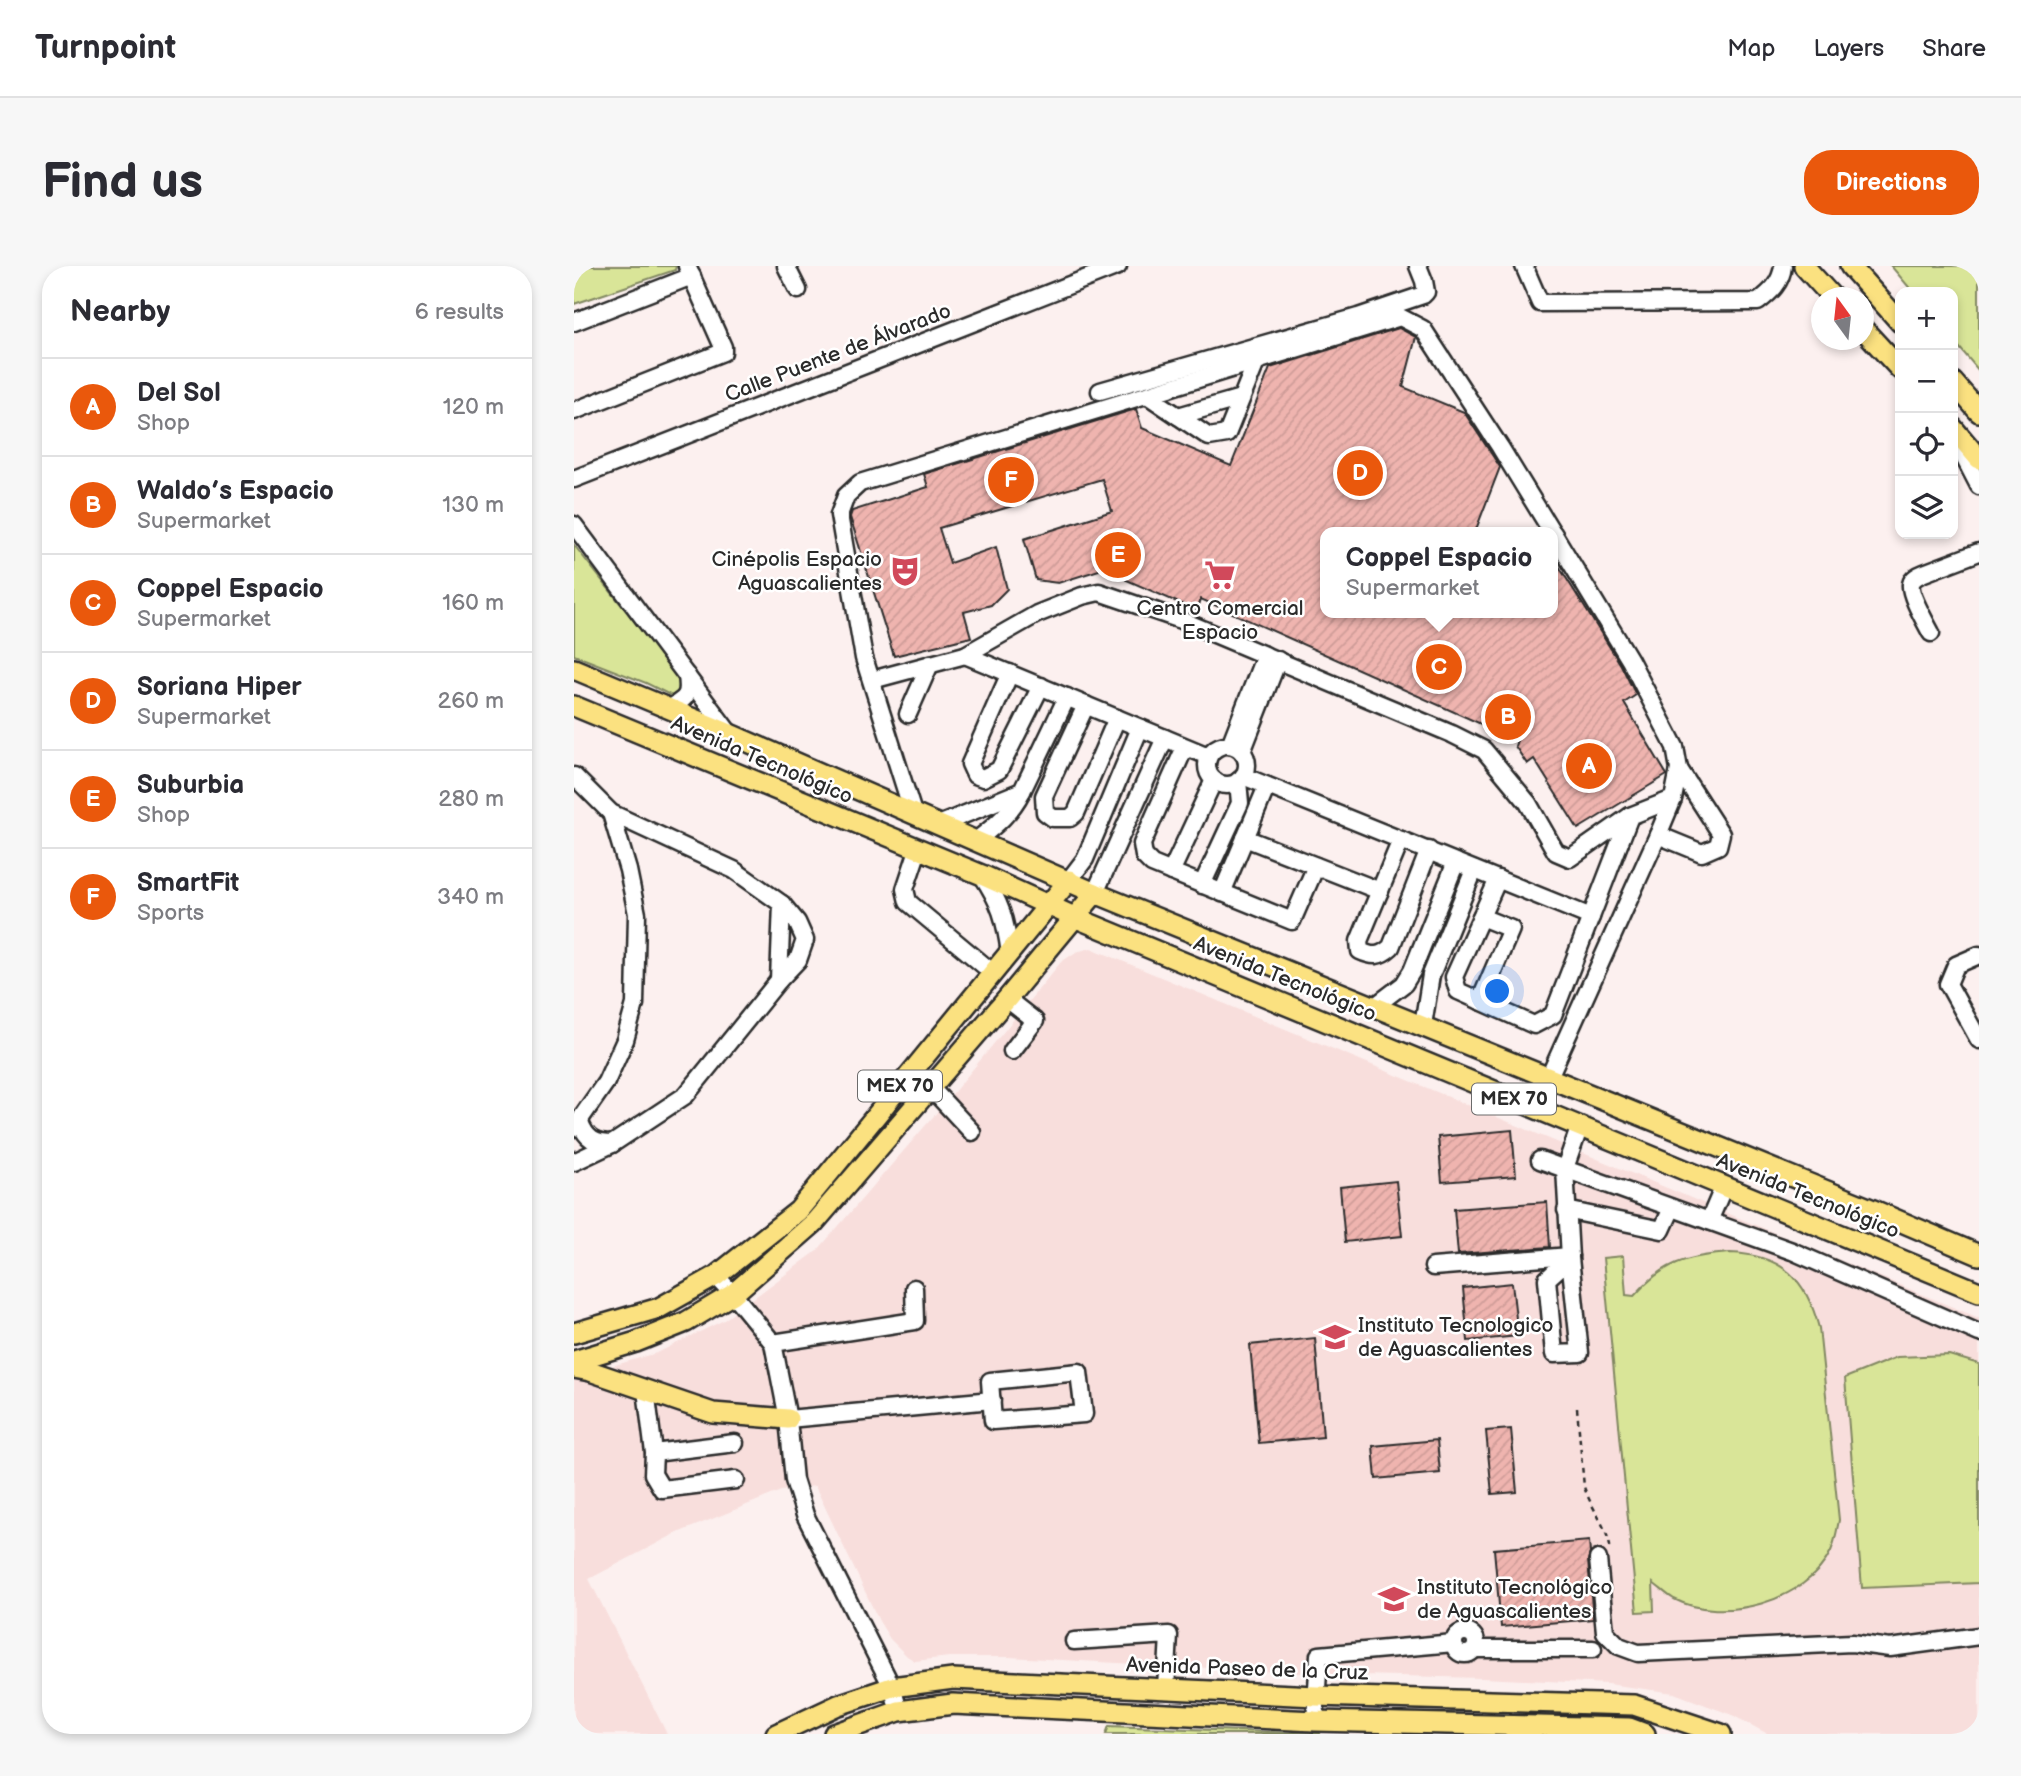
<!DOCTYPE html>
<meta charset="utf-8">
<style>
:root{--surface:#fff;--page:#f7f7f7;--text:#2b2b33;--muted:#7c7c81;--line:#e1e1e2;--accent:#ea580c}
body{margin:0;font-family:"Balsamiq Sans",sans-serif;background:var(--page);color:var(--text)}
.controls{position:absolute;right:21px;top:21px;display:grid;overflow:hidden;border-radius:14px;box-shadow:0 4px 10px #0003}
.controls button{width:63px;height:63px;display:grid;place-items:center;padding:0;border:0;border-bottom:2px solid var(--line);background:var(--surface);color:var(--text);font:35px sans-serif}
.compass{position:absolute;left:1237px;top:21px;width:63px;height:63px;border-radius:50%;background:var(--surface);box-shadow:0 4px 10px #0003;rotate:345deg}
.you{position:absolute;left:924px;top:726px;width:24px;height:24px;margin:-18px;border:5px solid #fff;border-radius:50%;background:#1a73e8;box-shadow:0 0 0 10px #1a73e833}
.badge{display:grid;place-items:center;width:46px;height:46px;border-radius:50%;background:var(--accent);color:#fff;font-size:23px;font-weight:700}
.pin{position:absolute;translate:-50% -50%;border:4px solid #fff;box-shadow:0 2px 7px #0006}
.popup{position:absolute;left:746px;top:261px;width:238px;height:91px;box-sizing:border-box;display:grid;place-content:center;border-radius:14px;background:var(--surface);filter:drop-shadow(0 2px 5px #0005);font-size:23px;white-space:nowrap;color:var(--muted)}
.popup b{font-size:26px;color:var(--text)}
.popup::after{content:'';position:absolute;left:50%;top:100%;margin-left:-14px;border:14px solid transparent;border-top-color:var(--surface)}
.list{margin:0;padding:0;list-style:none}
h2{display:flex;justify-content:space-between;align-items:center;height:91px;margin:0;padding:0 28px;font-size:30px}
h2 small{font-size:23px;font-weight:400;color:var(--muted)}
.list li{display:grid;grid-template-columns:46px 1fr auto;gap:21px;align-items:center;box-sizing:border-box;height:98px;padding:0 28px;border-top:2px solid var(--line)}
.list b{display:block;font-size:26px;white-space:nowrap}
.list p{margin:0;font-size:23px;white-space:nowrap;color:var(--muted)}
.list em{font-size:23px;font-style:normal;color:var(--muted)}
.icon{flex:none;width:38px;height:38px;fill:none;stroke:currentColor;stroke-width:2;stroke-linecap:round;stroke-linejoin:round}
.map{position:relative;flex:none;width:1405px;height:1468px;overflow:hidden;border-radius:28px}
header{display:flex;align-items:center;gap:42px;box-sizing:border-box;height:98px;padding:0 35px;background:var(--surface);border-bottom:2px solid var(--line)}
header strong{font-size:33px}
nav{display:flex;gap:38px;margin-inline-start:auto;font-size:24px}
.intro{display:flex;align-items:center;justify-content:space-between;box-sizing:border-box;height:168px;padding:0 42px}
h1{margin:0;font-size:49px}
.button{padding:18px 32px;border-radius:28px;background:var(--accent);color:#fff;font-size:24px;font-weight:700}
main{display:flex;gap:42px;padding:0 42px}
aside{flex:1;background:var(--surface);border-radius:28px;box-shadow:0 4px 10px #0003}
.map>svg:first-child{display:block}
.built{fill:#f8dedc}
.green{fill:#d9e598;stroke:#828862;stroke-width:2}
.building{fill:url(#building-hatch);stroke:#2b2b2b;stroke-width:2}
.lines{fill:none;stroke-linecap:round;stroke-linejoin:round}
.minor-casing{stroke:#2b2b2b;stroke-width:21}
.major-casing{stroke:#2b2b2b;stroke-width:24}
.path{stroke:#2b2b2b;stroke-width:2.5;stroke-dasharray:5 5;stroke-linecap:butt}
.minor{stroke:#fff;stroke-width:16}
.major{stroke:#fbe180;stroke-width:19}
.labels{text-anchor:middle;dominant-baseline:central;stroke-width:5;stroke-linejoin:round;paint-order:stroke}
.shield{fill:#fff;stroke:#6b6b6b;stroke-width:2}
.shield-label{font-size:19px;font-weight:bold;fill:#2b2b2b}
.street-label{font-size:21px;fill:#2b2b2b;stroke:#fff}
.poi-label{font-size:21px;fill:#2b2b2b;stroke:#fff;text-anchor:start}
</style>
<header>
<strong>Turnpoint</strong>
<nav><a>Map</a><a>Layers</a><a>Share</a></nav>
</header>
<div class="intro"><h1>Find us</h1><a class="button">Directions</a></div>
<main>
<aside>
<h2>Nearby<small>6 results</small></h2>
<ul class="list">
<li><span class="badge">A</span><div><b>Del Sol</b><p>Shop</p></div><em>120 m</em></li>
<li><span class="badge">B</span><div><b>Waldo’s Espacio</b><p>Supermarket</p></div><em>130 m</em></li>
<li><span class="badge">C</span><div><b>Coppel Espacio</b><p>Supermarket</p></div><em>160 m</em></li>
<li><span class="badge">D</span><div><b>Soriana Hiper</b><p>Supermarket</p></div><em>260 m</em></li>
<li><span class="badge">E</span><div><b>Suburbia</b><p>Shop</p></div><em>280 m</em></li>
<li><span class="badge">F</span><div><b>SmartFit</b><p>Sports</p></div><em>340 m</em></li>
</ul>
</aside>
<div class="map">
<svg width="1405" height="1468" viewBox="0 0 1405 1468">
<defs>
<pattern id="building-hatch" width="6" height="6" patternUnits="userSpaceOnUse" patternTransform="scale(1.75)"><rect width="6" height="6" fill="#efb4af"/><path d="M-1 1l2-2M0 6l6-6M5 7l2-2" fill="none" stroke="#cd9b97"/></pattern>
</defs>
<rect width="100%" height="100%" fill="#fcf0ef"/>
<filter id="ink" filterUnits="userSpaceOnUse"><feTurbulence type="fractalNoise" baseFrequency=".0143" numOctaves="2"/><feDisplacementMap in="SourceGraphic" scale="14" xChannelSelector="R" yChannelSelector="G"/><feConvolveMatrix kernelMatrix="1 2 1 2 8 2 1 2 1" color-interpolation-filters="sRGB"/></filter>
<g filter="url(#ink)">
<path class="built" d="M517,682l888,370v416h-211l-36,-19 -58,-22 -66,-9 -126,-6 -164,-4 -309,-17h-60l-34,4 -8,-5 -17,-17 -11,-18 -64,-135 -34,5 -106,43 -86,45 78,155h-93v-357l83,-24 67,-33 93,-69 128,-148 116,-141 15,-10z"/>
<g class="green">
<path d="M0,0h102l-1,4 -101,34z"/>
<path d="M1317,0h88v105l-26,-31v-48h-40z"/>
<path d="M0,279l108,137 -1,13 -9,1 -26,-13 -72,-28z"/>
<path d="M1156,987c52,2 76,25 89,75l20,192c-2,10 -4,22 -8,31 -24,51 -109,73 -157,48 -7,-4 -14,-11 -21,-16l1,28 -17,1 -34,-354 20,-2 3,39 8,1c29,-33 52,-40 96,-43z"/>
<path d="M1375,1089l30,9v219l-117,5 -17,-210 52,-21z"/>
<path d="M535,1460l212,8h-215z"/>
</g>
<g class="building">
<path d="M825,62l17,9 -13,50 61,25 36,55 -25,65h-150v81h228v-56l68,108 15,30 -12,8 43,72 -89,54 -44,-70 -7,5 -12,-18 2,-6 -316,-141 -4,12 -95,-42 -44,14 -22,-3 -12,-41 88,-28 -10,-32 -163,49 11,35 46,-16 11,42 -16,16 -27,7 7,25 -77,19 -44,-139 2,-6 76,-24 -4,-13 212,-65 6,19 89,38 39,-98z"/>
<path d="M938,864l4,46 -74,6 -4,-45z"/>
<path d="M822,915l6,55 -57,6 -5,-55z"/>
<path d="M973,936l3,45 -92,7 -4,-45z"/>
<path d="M938,1017l6,53 -50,5 -5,-53z"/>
<path d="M741,1072l8,99 -64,6 -9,-98z"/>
<path d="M937,1163l6,63 -25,2 -6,-63z"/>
<path d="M863,1174l3,33 -64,6 -3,-33z"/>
<path d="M1015,1275l1,12 -2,7 5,59 -92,8 -7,-78z"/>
</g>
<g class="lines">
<defs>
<g id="minor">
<path d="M212,0l12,24"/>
<path d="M950,0l16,37 218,-1c13,-10 23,-19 25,-36"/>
<path d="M0,56l118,-46"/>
<path d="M526,125l258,-74 65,-22 3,-3 -2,-11 -6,-15"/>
<path d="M573,129l62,42 18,-3 30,-74"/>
<path d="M0,145l149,-59v-5l-36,-81"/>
<path d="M604,150l63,-18"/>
<path d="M1379,170l26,50"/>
<path d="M0,213l544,-213"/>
<path d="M0,259l156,209"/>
<path d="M1357,367c-5,-10 -22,-39 -20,-49 1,-6 8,-9 13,-11l55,-21"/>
<path d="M391,389l243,101"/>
<path d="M436,407l-40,91 5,11 8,3 16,-8 42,-84"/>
<path d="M298,414l93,-25 72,-41 45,-18 17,-4 82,28 271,114 32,16 44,53 28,49 14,6 60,-42 -77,199 -19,10 -76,-34 -4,-14 44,-98"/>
<path d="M512,439l-42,91 1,16 8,6h17l6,-5 41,-95"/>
<path d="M95,443c17,-11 21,-12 18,-33"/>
<path d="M334,448l22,-50"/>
<path d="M656,479l35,-90"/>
<circle cx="653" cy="499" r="20"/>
<path d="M611,481l-43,97 2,12 8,8 140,57 24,-55"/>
<path d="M668,486l36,-92"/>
<path d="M0,510l37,37 123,57 48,34 15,18 8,18 -7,20 -19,20 -93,115 -74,49 -38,18"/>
<path d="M669,510l348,141"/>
<path d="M339,547l-49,-155 -25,-143 7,-19 14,-13 540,-166 23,12 77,118 52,85"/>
<path d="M1056,550l43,-17"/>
<path d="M367,558l81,-33 45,-94"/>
<path d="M1084,569l44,18 16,-7 3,-12 -42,-65"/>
<path d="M671,572l135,53"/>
<path d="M403,574c19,-15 34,-27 45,-49"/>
<path d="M827,574l-42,101 1,10c13,6 20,6 31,-4l38,-97"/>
<path d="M344,584l-13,39 3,13 85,71"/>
<path d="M597,606l43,-92"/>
<path d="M408,609c19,29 23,43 28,78"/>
<path d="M495,614l16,-21 55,-131"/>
<path d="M628,619l38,-82 -2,-22"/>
<path d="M521,627l70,-155"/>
<path d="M648,627l45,-107"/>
<path d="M1405,689l-23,10 -8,19 31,56"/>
<path d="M205,714l3,-76"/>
<path d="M433,733l28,22 -23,30"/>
<path d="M906,735l31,-72 -30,-12"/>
<path d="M801,740l29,-22 8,-13 44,-109"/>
<path d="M849,759l8,-50 43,-105"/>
<path d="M975,811l109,-242 15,-36 6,-30 -4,-22 -45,-87 -77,-127"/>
<path d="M356,821l42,45"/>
<path d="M6,856c6,17 15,22 32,22"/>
<path d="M0,862l32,-46 19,-42 10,-36 2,-90 -9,-44 -17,-57"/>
<path d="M966,894l252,91 187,82"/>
<path d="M992,944l96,20 10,-22"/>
<path d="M1135,955l15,-35"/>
<path d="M996,992l-23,21 7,75 26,-1 -10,-95 -5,-90 15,-42"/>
<path d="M859,1001l137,-11"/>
<path d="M142,1010l17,18 40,49 15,76 6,61 11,35 87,172 7,24"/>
<path d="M199,1077l142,-22 -1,-33"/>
<path d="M505,1106l5,42 -91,7 -3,-40z"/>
<path d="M72,1124l8,63 -1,21 9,15 74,-9"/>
<path d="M214,1153l204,-19"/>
<path d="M80,1187l81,-10"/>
<path d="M1024,1293l7,73 14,14 19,7 214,-10 38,5 89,-12"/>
<circle cx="891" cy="1377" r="11"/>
<path d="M500,1375l95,-6 -3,54"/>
<path d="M901,1383h118"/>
<path d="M741,1455l4,-66 135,-12"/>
</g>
<g id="major">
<path d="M1230,0l29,32"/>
<path d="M1276,0l50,56"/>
<path d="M1290,64l36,39"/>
<path d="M1379,116l26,30"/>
<path d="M1379,162l26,31"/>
<path d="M0,403l156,65 365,159 781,318 103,44"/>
<path d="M0,440l408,169 92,42 905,375"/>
<path d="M0,1067l85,-25 57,-32 82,-65 271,-331"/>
<path d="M0,1095l62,-19 50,-20 47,-28 81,-71 193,-224 88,-106"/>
<path d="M0,1102l16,3 123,42 75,6"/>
<path d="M202,1468l62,-29 54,-18 61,-8 363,17 318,9 87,29"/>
<path d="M260,1468l65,-23 54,-7 362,17 314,7 16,6"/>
</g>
</defs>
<use href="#minor" class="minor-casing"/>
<use href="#major" class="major-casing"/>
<path class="path" d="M1003,1142l7,79c8,23 24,40 27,65"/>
<use href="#minor" class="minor"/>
<use href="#major" class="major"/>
</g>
</g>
<defs>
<symbol id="theatre-bare" viewBox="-9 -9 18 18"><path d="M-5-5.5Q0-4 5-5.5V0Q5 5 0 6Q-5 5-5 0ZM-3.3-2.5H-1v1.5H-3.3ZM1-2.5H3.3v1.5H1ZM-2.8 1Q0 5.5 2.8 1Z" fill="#d1495b" stroke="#fff" stroke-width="2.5" paint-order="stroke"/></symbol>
<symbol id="supermarket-bare" viewBox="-9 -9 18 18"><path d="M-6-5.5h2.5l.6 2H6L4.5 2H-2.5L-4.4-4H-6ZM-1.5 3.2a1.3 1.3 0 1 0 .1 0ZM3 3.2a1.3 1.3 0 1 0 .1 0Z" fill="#d1495b" stroke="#fff" stroke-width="2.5" paint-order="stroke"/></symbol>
<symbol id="university-bare" viewBox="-9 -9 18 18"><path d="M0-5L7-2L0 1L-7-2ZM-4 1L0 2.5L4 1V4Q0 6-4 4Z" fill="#d1495b" stroke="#fff" stroke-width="2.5" paint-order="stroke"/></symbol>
</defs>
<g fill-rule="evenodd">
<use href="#theatre-bare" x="309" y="283" width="44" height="44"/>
<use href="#supermarket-bare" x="624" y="287" width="44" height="44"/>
<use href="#university-bare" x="739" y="1049" width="44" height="44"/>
<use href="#university-bare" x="798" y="1311" width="44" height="44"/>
</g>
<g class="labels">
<g class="shield">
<rect x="284" y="804.5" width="84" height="31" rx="5"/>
<rect x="898" y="817.5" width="84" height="31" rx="5"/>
</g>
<g class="shield-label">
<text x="326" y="820">MEX 70</text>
<text x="940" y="833">MEX 70</text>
</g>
<g class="street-label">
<text transform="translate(264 87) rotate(-21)">Calle Puente de Álvarado</text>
<text transform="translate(188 494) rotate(23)">Avenida Tecnológico</text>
<text transform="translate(711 713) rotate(22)">Avenida Tecnológico</text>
<text transform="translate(1234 930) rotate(22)">Avenida Tecnológico</text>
<text transform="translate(673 1403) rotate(2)">Avenida Paseo de la Cruz</text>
</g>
<g class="poi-label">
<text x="308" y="293" text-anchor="end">Cinépolis Espacio<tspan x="308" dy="24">Aguascalientes</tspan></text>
<text x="646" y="342" text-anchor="middle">Centro Comercial<tspan x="646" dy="24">Espacio</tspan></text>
<text x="784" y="1059">Instituto Tecnologico<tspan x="784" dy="24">de Aguascalientes</tspan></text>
<text x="843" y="1321">Instituto Tecnológico<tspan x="843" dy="24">de Aguascalientes</tspan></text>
</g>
</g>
</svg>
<div class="controls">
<button>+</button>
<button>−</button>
<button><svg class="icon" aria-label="locate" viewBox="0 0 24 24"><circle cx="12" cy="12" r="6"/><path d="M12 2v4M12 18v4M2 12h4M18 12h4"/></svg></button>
<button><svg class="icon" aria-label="layers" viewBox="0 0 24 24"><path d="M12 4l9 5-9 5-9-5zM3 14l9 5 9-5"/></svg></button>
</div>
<svg class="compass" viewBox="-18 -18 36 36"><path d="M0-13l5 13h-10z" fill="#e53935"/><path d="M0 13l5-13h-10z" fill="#7c7c81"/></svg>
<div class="you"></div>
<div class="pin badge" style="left:1015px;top:500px">A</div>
<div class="pin badge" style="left:934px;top:451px">B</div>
<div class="pin badge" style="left:865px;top:401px">C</div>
<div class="popup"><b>Coppel Espacio</b>Supermarket</div>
<div class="pin badge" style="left:786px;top:207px">D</div>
<div class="pin badge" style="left:544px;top:289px">E</div>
<div class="pin badge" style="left:437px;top:214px">F</div>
</div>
</main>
